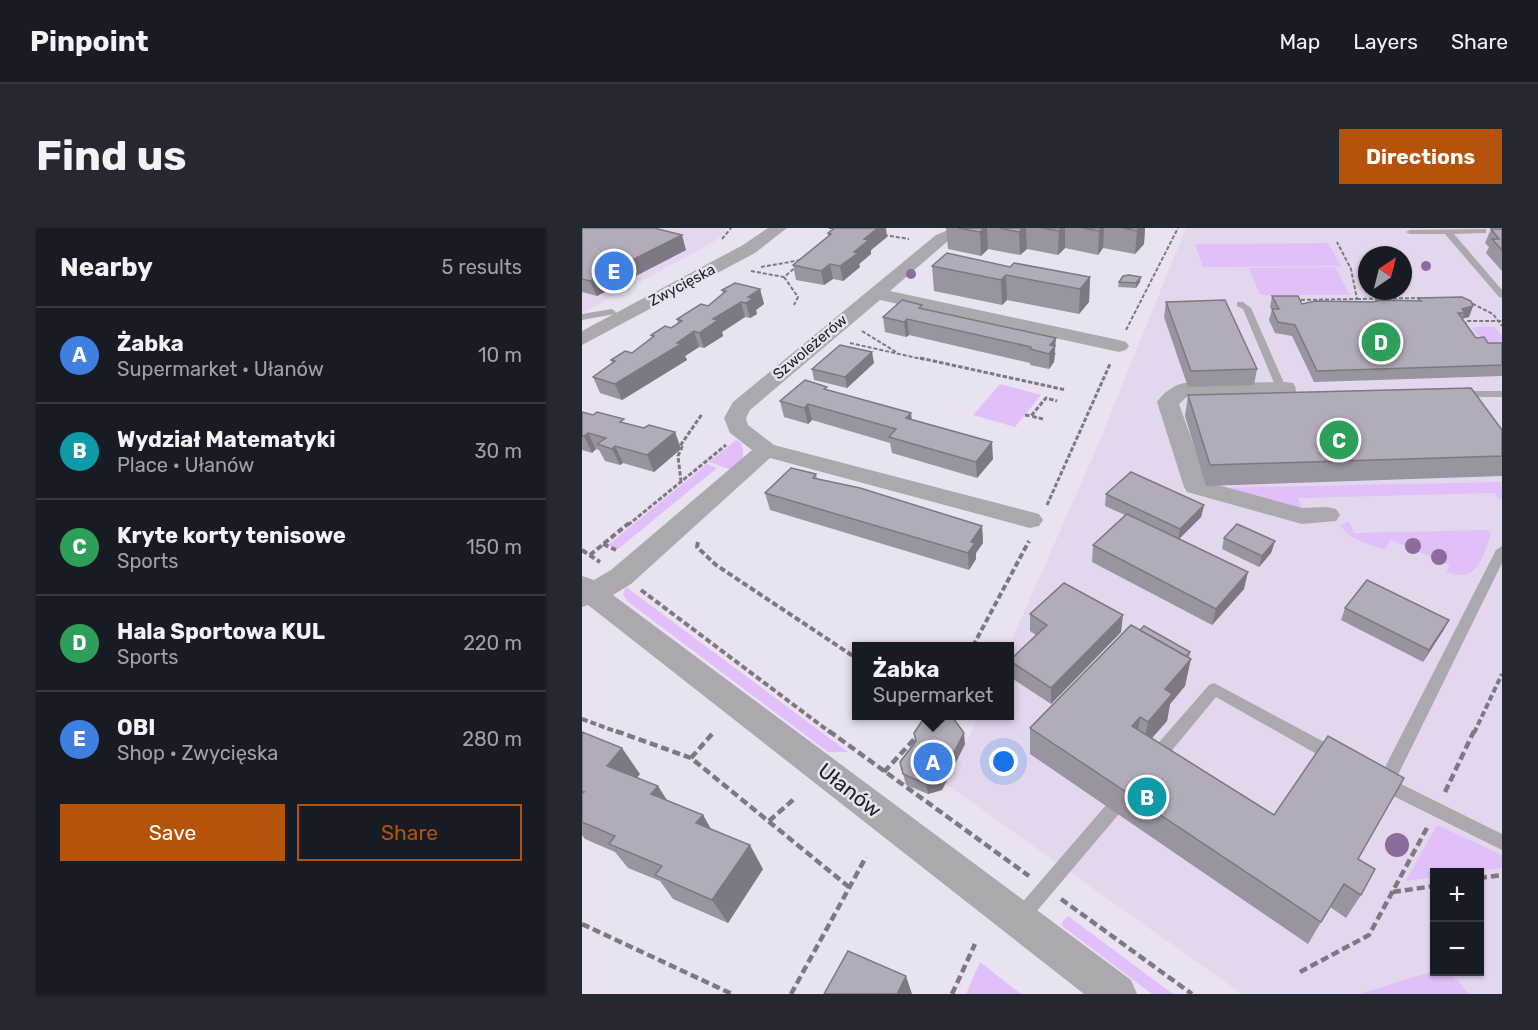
<!DOCTYPE html>
<meta charset="utf-8">
<style>
:root{--surface:#171b24;--page:#242831;--text:#f1f3f6;--muted:#9ea1a6;--line:#363941;--accent:#b45309}
body{margin:0;font-family:Rubik,sans-serif;background:var(--page);color:var(--text)}
.controls{position:absolute;right:18px;bottom:18px;display:grid;overflow:hidden;border-radius:0px;box-shadow:0 2px 4px #0004}
.controls button{width:54px;height:54px;display:grid;place-items:center;padding:0;border:0;border-bottom:2px solid var(--line);background:var(--surface);color:var(--text);font:30px sans-serif}
.compass{position:absolute;left:776px;top:18px;width:54px;height:54px;border-radius:50%;background:var(--surface);box-shadow:0 2px 4px #0004;rotate:35deg}
.you{position:absolute;left:422px;top:534px;width:21px;height:21px;margin:-15px;border:4px solid #fff;border-radius:50%;background:#1a73e8;box-shadow:0 0 0 9px #1a73e833}
.badge{display:grid;place-items:center;width:39px;height:39px;border-radius:50%;background:var(--accent);color:#fff;font-size:20px;font-weight:700}
.pin{position:absolute;translate:-50% -50%;border:3px solid #fff;box-shadow:0 2px 6px #0006}
.popup{position:absolute;left:270px;top:414px;width:162px;height:78px;box-sizing:border-box;display:grid;place-content:center;border-radius:0px;background:var(--surface);filter:drop-shadow(0 2px 4px #0005);font-size:20px;white-space:nowrap;color:var(--muted)}
.popup b{font-size:22px;color:var(--text)}
.popup::after{content:'';position:absolute;left:50%;top:100%;margin-left:-12px;border:12px solid transparent;border-top-color:var(--surface)}
.list{margin:0;padding:0;list-style:none}
h2{display:flex;justify-content:space-between;align-items:center;height:78px;margin:0;padding:0 24px;font-size:26px}
h2 small{font-size:20px;font-weight:400;color:var(--muted)}
.list li{display:grid;grid-template-columns:39px 1fr auto;gap:18px;align-items:center;box-sizing:border-box;height:96px;padding:0 24px;border-top:2px solid var(--line)}
.list b{display:block;font-size:22px;white-space:nowrap}
.list p{margin:0;font-size:20px;white-space:nowrap;color:var(--muted)}
.list em{font-size:20px;font-style:normal;color:var(--muted)}
.actions{display:flex;gap:12px;padding:18px 24px}
.actions a{flex:1;padding:14px 0;border:2px solid var(--accent);border-radius:0px;text-align:center;font-size:21px;color:var(--accent)}
.actions .main{background:var(--accent);color:#fff}
.map{position:relative;flex:none;width:920px;height:766px;overflow:hidden;border-radius:0px}
header{display:flex;align-items:center;gap:36px;box-sizing:border-box;height:84px;padding:0 30px;background:var(--surface);border-bottom:2px solid var(--line)}
header strong{font-size:28px}
nav{display:flex;gap:33px;margin-inline-start:auto;font-size:21px}
.intro{display:flex;align-items:center;justify-content:space-between;box-sizing:border-box;height:144px;padding:0 36px}
h1{margin:0;font-size:42px}
.button{padding:15px 27px;border-radius:0px;background:var(--accent);color:#fff;font-size:21px;font-weight:700}
main{display:flex;gap:36px;padding:0 36px}
aside{flex:1;background:var(--surface);border-radius:0px;box-shadow:0 2px 4px #0004}
.map>svg:first-child{display:block}
.built{fill:#e3d7ed;fill-rule:evenodd}
.green{fill:#e1bffa}
.lines{fill:none;stroke-linecap:round;stroke-linejoin:round}
.path-far3{stroke:#7d7882;stroke-width:2;stroke-dasharray:4 2;stroke-linecap:butt}
.path-far2{stroke:#7d7882;stroke-width:3;stroke-dasharray:4.5 2;stroke-linecap:butt}
.path-far1{stroke:#7d7882;stroke-width:4;stroke-dasharray:6 3;stroke-linecap:butt}
.path{stroke:#7d7882;stroke-width:4.5;stroke-dasharray:8 4;stroke-linecap:butt}
.lane{fill:#aba8ae;fill-rule:evenodd}
.street{fill:#aba8ae;fill-rule:evenodd}
.tree{fill:#8b6c9d}
.wall{fill:#9a93a0}
.shaded-wall{fill:#7d7882}
.building{fill:#b3abba;stroke:#7d7882;stroke-width:1.5}
.labels{text-anchor:middle;dominant-baseline:central;stroke-width:5;stroke-linejoin:round;paint-order:stroke}
.far-street-label{font-size:15px;fill:#201d23;stroke:#eae2f1}
.near-street-label{font-size:21px;fill:#201d23;stroke:#eae2f1}
</style>
<header>
<strong>Pinpoint</strong>
<nav><a>Map</a><a>Layers</a><a>Share</a></nav>
</header>
<div class="intro"><h1>Find us</h1><a class="button">Directions</a></div>
<main>
<aside>
<h2>Nearby<small>5 results</small></h2>
<ul class="list">
<li><span class="badge" style="background:#3f7fe0">A</span><div><b>Żabka</b><p>Supermarket · Ułanów</p></div><em>10 m</em></li>
<li><span class="badge" style="background:#0f9aa8">B</span><div><b>Wydział Matematyki</b><p>Place · Ułanów</p></div><em>30 m</em></li>
<li><span class="badge" style="background:#2e9e5b">C</span><div><b>Kryte korty tenisowe</b><p>Sports</p></div><em>150 m</em></li>
<li><span class="badge" style="background:#2e9e5b">D</span><div><b>Hala Sportowa KUL</b><p>Sports</p></div><em>220 m</em></li>
<li><span class="badge" style="background:#3f7fe0">E</span><div><b>OBI</b><p>Shop · Zwycięska</p></div><em>280 m</em></li>
</ul>
<div class="actions"><a class="main">Save</a><a>Share</a></div>
</aside>
<div class="map">
<svg width="920" height="766" viewBox="0 0 920 766">
<rect width="100%" height="100%" fill="#eae2f1"/>
<g class="built">
<path d="M0,0h144v4l-16,12 -128,69z"/>
<path d="M604,0h316v766h-260l-296,-210 33,-68h31l-1,-70 86,-194zM785,27h36v36h-36zM852,644h45v100h-45z"/>
</g>
<g class="green">
<path d="M746,15l13,23 -138,1 -8,-23z"/>
<path d="M753,39l15,28h-90l-11,-27z"/>
<path d="M893,99h20l7,9v7c-15,0 -19,-2 -29,-14z"/>
<path d="M418,156l41,11 -26,32 -42,-12z"/>
<path d="M154,212l5,3c5,11 1,19 -7,28l-25,-9z"/>
<path d="M125,236l10,4 -99,81 -10,-4z"/>
<path d="M920,254v17h-4l-3,-6 -197,5 4,11 -89,-21z"/>
<path d="M767,293l5,12 134,-3 3,5c-9,23 -13,49 -45,37l4,-7 -59,-25 -6,8 -4,1c-12,-5 -36,-11 -40,-24z"/>
<path d="M44,359l222,165h-20l-201,-151 -4,-7z"/>
<path d="M855,597l65,30v13l-36,4h-32v5l-28,4z"/>
<path d="M486,688l105,78h-21l-90,-68 1,-5z"/>
<path d="M398,734l41,32h-55z"/>
<path d="M852,743l16,1 19,22h-110z"/>
</g>
<g class="lines">
<g class="path-far3">
<path d="M247,0h6"/>
<path d="M302,7l25,4"/>
<path d="M140,11l9,-11"/>
<path d="M179,39l40,-7"/>
<path d="M169,43l33,6 12,-10"/>
<path d="M202,49l14,20 -4,8"/>
<path d="M853,70h16"/>
<path d="M775,71l64,-1"/>
<path d="M713,72l62,-1 -6,-30 -14,-27"/>
<path d="M885,73l26,13 9,12"/>
<path d="M882,98l3,-5h35"/>
<path d="M544,102l52,-102"/>
<path d="M280,103l34,21"/>
<path d="M268,115l76,17"/>
</g>
<g class="path-far2">
<path d="M338,130l146,32"/>
<path d="M443,187l6,1"/>
<path d="M461,191l-12,-3 15,-18 11,3"/>
<path d="M99,254l-3,-26 4,-9 -2,-1 22,-32"/>
<path d="M465,277l63,-141"/>
<path d="M46,297l98,-80"/>
</g>
<g class="path-far1">
<path d="M116,314l-1,5 19,18 140,93"/>
<path d="M21,316l13,6"/>
<path d="M0,322l18,12"/>
<path d="M8,327l39,-32"/>
<path d="M59,362l190,143"/>
<path d="M391,418l56,-105"/>
<path d="M0,491l38,14"/>
<path d="M892,505l28,-59"/>
</g>
<g class="path">
<path d="M34,503l75,27 158,129"/>
<path d="M247,503l200,145"/>
<path d="M109,530l21,-24"/>
<path d="M302,544l34,-37"/>
<path d="M863,564l29,-61"/>
<path d="M187,593l25,-22"/>
<path d="M897,650l23,-3"/>
<path d="M811,664l41,-6"/>
<path d="M479,671l131,95"/>
<path d="M0,696l150,70"/>
<path d="M718,744l69,-37 59,-109"/>
<path d="M209,766l75,-137"/>
<path d="M370,766l23,-50"/>
</g>
<g class="lane">
<path d="M904,1v4h-3l-29,1 48,56v8l-3,-1 -54,-63h-35l-4,-2 4,-2z"/>
<path d="M655,74h6l8,6 33,75 12,7v4h-8l-13,-9 -32,-76 -6,-3z"/>
<path d="M30,81l4,3 -1,2 -33,6v-6z"/>
<path d="M920,163v6h-44l-5,-3 5,-3z"/>
<path d="M920,318v17l-107,218 107,53v16l-125,-62 -2,-5 5,-6 116,-227z"/>
<path d="M632,455l127,68 2,5 -2,5 -6,2 -6,-2 -113,-64 -57,69 -6,2 -6,-2 -2,-5 2,-5 62,-71z"/>
<path d="M531,574l6,2 2,5 -2,5 -94,111 -6,3 -6,-3 -3,-6 3,-6 94,-109z"/>
</g>
<g class="street">
<path d="M186,0h19l-32,25 -173,92v-14l161,-86z"/>
<path d="M371,0h37l1,2 -2,3 -29,4 -12,4 -58,50 229,49 7,2 3,4 -3,4 -7,2 -239,-52 -130,110 -4,8 2,7 26,20 265,69 4,6 -4,6 -9,2 -260,-70 -139,126 -18,11 518,385 6,14h-53l-496,-389 -6,2v-31l12,4 17,-10 141,-120 -22,-17 -6,-15 9,-16 203,-167z"/>
<path d="M703,154l8,1 3,5 -3,5 -104,2 -10,9 28,78 95,26 25,-1 9,2 4,6 -4,6 -34,3 -115,-32 -3,-5 -27,-85c6,-9 17,-17 27,-19z"/>
</g>
</g>
<g class="tree">
<circle cx="844" cy="38" r="5"/>
<circle cx="329" cy="46" r="5"/>
<circle cx="831" cy="318" r="8"/>
<circle cx="857" cy="329" r="8"/>
<circle cx="815" cy="617" r="12"/>
</g>
<g class="wall">
<path d="M0,0l104,22 -89,46 -15,-4z"/>
<path d="M364,0h199l-1,16 -9,10 -32,-6 -5,7 -33,-7 -7,7 -31,-6 -7,6 -32,-6 -7,7 -33,-7z"/>
<path d="M909,1h11v42l-16,-18 3,-6 -4,-4z"/>
<path d="M246,5l59,4 -16,13v4l-12,10 1,3 -17,14 -10,-2 -9,6 -28,-5 -3,-15 35,-28z"/>
<path d="M350,38l78,1 80,10 -1,25 -10,12 -72,-14 -5,5 -68,-14z"/>
<path d="M537,54h21l-4,6 -18,-1z"/>
<path d="M178,61l4,15 -8,6 1,4 -7,4 -5,-1 -23,15 1,4 -19,12 -5,-1 -14,9 2,4 -65,40 -22,-7 -7,-16 19,-14 -1,-3 21,-7 20,-15 -1,-3 20,-7 7,-5 -1,-4 31,-13 15,-12 -1,-4z"/>
<path d="M690,68l30,8 115,-3 1,-3 55,8 -4,11 -7,2 14,19 12,5h14v33l-188,6 -22,-46 -17,-3 -6,-13 3,-11 -2,-2z"/>
<path d="M584,74l91,67 -3,16 -66,2 -24,-70z"/>
<path d="M341,81l133,44 -1,2 -1,7 -5,7 -19,-4v-2l-121,-28 -3,2 -21,-5 -2,-15z"/>
<path d="M292,135l-27,25 -33,-8 -2,-11z"/>
<path d="M245,162l85,30 81,39 -16,19 -85,-25 -2,-10 -78,-23 -4,4 -24,-7 -4,-16z"/>
<path d="M606,167l314,35v46l-296,10 -21,-70z"/>
<path d="M0,184l62,16 31,4 6,17 -27,23 -31,-9 -3,2 -15,-4 -6,-11 -3,-1 -4,4 -10,-3z"/>
<path d="M234,246l1,5 165,47 1,17 -7,10v6l-7,11 -199,-60 -5,-17z"/>
<path d="M524,266l98,11 -3,12 -22,22 65,50 -32,36 -120,-63 1,-17 32,-30 -20,-9z"/>
<path d="M642,310l51,3 -4,12 -12,14 -37,-18z"/>
<path d="M763,380l104,12 -6,11 -20,31 -82,-42z"/>
<path d="M448,386l91,18 -70,72 -41,-27v-17l26,-25 -6,-4z"/>
<path d="M608,424l-5,34 -15,18 -3,17 -15,17 122,77 84,44 3,36 -15,23 -16,-11 -22,37 -278,-190v-26z"/>
<path d="M0,504l58,42 -4,4 31,23 36,14 8,14 52,40 -35,54 -55,-24 -13,-18 -32,-13 -13,-16 -30,-13 -3,-4z"/>
<path d="M332,505l51,11 -23,46 -14,4 -22,-9 -6,-23 15,-20z"/>
</g>
<g class="shaded-wall">
<path d="M296,0h8l1,9 -16,13v4l-12,10 1,3 -17,14 -3,-15 24,-27z"/>
<path d="M402,0h3l1,21 -7,7 -1,-24z"/>
<path d="M441,0h3l1,21 -7,6 -1,-23z"/>
<path d="M480,0h3v20l-7,7 1,-24z"/>
<path d="M520,0h2l-1,20 -5,7 1,-24z"/>
<path d="M557,0h6l-1,16 -9,10 2,-23z"/>
<path d="M100,7l4,15 -89,46 -7,-15z"/>
<path d="M248,36l3,15 -9,6 -3,-14z"/>
<path d="M424,47l1,25 -5,5 -1,-25z"/>
<path d="M508,49l-1,25 -10,12 1,-25z"/>
<path d="M559,49l-1,5 -4,6v-5z"/>
<path d="M178,61l4,15 -8,6 1,4 -7,4 -4,-15 2,-6z"/>
<path d="M159,74l4,15 -23,15 1,4 -19,12 -5,-15 14,-14z"/>
<path d="M891,78l-4,11 -7,1 3,-5 -3,-4z"/>
<path d="M325,91l2,16 -3,2 -2,-15z"/>
<path d="M112,103l5,16 -14,9 2,4 -65,40 -7,-16z"/>
<path d="M474,110l-2,24 -5,7 1,-24z"/>
<path d="M290,124l2,11 -27,25 -2,-11z"/>
<path d="M226,176l4,16 -4,4 -4,-16z"/>
<path d="M329,185l2,16 -7,-11z"/>
<path d="M93,204l6,17 -27,23 -7,-17z"/>
<path d="M6,205l8,16 -4,4 -8,-17z"/>
<path d="M410,214l1,17 -16,19 -1,-16z"/>
<path d="M33,218l8,17 -3,2 -8,-16z"/>
<path d="M622,277l-3,12 -23,23 2,-11z"/>
<path d="M400,298l1,17 -7,10v6l-7,11 -1,-17 3,-11z"/>
<path d="M693,313l-4,12 -12,14 3,-11z"/>
<path d="M666,344l-4,17 -32,36 4,-16z"/>
<path d="M541,387l-2,17 -70,72v-16z"/>
<path d="M867,392l-6,11 -20,31 6,-12z"/>
<path d="M609,431l-6,27 -15,18 -3,17 -24,27 5,-26 17,-33z"/>
<path d="M558,489l-4,27 -4,-18z"/>
<path d="M382,505l1,11 -23,46 -14,4 -2,-10z"/>
<path d="M40,520l18,26 -15,18 -18,-26z"/>
<path d="M76,558l16,25 -23,-17z"/>
<path d="M121,587l14,25 -21,-17z"/>
<path d="M168,617l13,24 -35,54 -16,-23z"/>
<path d="M324,748l6,18h-15z"/>
</g>
<g class="building">
<path d="M0,0h72l28,7 -92,46 -8,-2z"/>
<path d="M253,0h43l-14,11 5,1 -15,12 4,1 -18,13 -10,-2 -9,7 -28,-6 38,-31 -3,-1z"/>
<path d="M376,0h26l-4,4z"/>
<path d="M417,0h24l-4,4z"/>
<path d="M460,0h20l-3,3z"/>
<path d="M501,0h19l-3,3z"/>
<path d="M541,0h16l-2,3z"/>
<path d="M909,1h11v21l-10,-11h7z"/>
<path d="M365,25l63,14 4,-4 76,14 -10,12 -74,-14 -5,5 -69,-14z"/>
<path d="M547,47l12,2 -5,6 -17,-1 4,-6z"/>
<path d="M153,55l25,6 -12,8 5,2 -7,4 -5,-1 -28,17 5,1 -19,13 -5,-2 -17,12 4,1 -66,40 -22,-7 22,-16 -4,-1 14,-9 7,2 22,-17 -3,-1 14,-9 6,2 11,-7 -5,-2 24,-15 7,2 18,-15 -4,-1z"/>
<path d="M690,68h26l4,8 14,-3 57,1 7,-2 41,1 -3,-3 44,-1 9,4 2,5 -11,3 3,4h-7l18,25 8,-1 4,6h14v22l-185,6 -22,-46 -17,-3 -6,-13h7z"/>
<path d="M320,72l20,5 -3,3 137,30 -6,7 5,1 -6,8 -19,-5 1,-2 -124,-28 -3,3 -21,-5z"/>
<path d="M643,72l32,69 -66,2 -25,-69z"/>
<path d="M258,117l32,7 -27,25 -33,-8z"/>
<path d="M223,152l22,7 -3,2 87,24 -5,5 86,24 -16,20 -87,-25 7,-8 -88,-25 -4,4 -24,-7z"/>
<path d="M889,160l31,42v26l-292,9 -22,-70z"/>
<path d="M0,184l11,3 4,-3 27,7 -4,3 24,6 5,-3 26,7 -28,23 -32,-9 -3,3 -15,-5 9,-6 -18,-5 -4,3h-2z"/>
<path d="M209,240l25,6 -3,4 47,10 122,38 -11,16 4,1 -7,10 -203,-60z"/>
<path d="M549,244l73,33 -24,24 -74,-35z"/>
<path d="M545,286l121,58 -32,37 -123,-64z"/>
<path d="M655,296l38,17 -13,15 -38,-18z"/>
<path d="M785,352l82,40 -20,30 -84,-42z"/>
<path d="M482,355l59,32 -72,73 -41,-27v-1l37,-35 -17,-11z"/>
<path d="M549,397l60,34 -26,30 7,5 -24,28 -8,-5 -8,9 142,89 54,-79 76,42 -46,81 17,10 -14,26 -17,-11 -23,38 -291,-194z"/>
<path d="M562,398l46,26 -4,4 -46,-26z"/>
<path d="M349,488h15l8,3 10,14 -24,46 -14,5 -23,-10 -3,-12 16,-21 -2,-8 10,-15z"/>
<path d="M0,504l40,16 -15,18 51,20 -7,8 52,21 -7,8 54,22 -38,55 -57,-25 7,-9 -53,-22 6,-8 -33,-14v-28l2,-2h-2z"/>
<path d="M266,723l58,25 -9,18h-73z"/>
</g>
<g class="labels">
<g class="far-street-label">
<text transform="translate(100 57) rotate(-28)">Zwycięska</text>
<text transform="translate(228 119) rotate(-40)">Szwoleżerów</text>
</g>
<g class="near-street-label">
<text transform="translate(268 562) rotate(38)">Ułanów</text>
</g>
</g>
</svg>
<div class="controls">
<button>+</button>
<button>−</button>
</div>
<svg class="compass" viewBox="-18 -18 36 36"><path d="M0-13l5 13h-10z" fill="#e53935"/><path d="M0 13l5-13h-10z" fill="#9ea1a6"/></svg>
<div class="you"></div>
<div class="pin badge" style="left:351px;top:534px;background:#3f7fe0">A</div>
<div class="popup"><b>Żabka</b>Supermarket</div>
<div class="pin badge" style="left:565px;top:569px;background:#0f9aa8">B</div>
<div class="pin badge" style="left:757px;top:212px;background:#2e9e5b">C</div>
<div class="pin badge" style="left:799px;top:114px;background:#2e9e5b">D</div>
<div class="pin badge" style="left:32px;top:43px;background:#3f7fe0">E</div>
</div>
</main>
